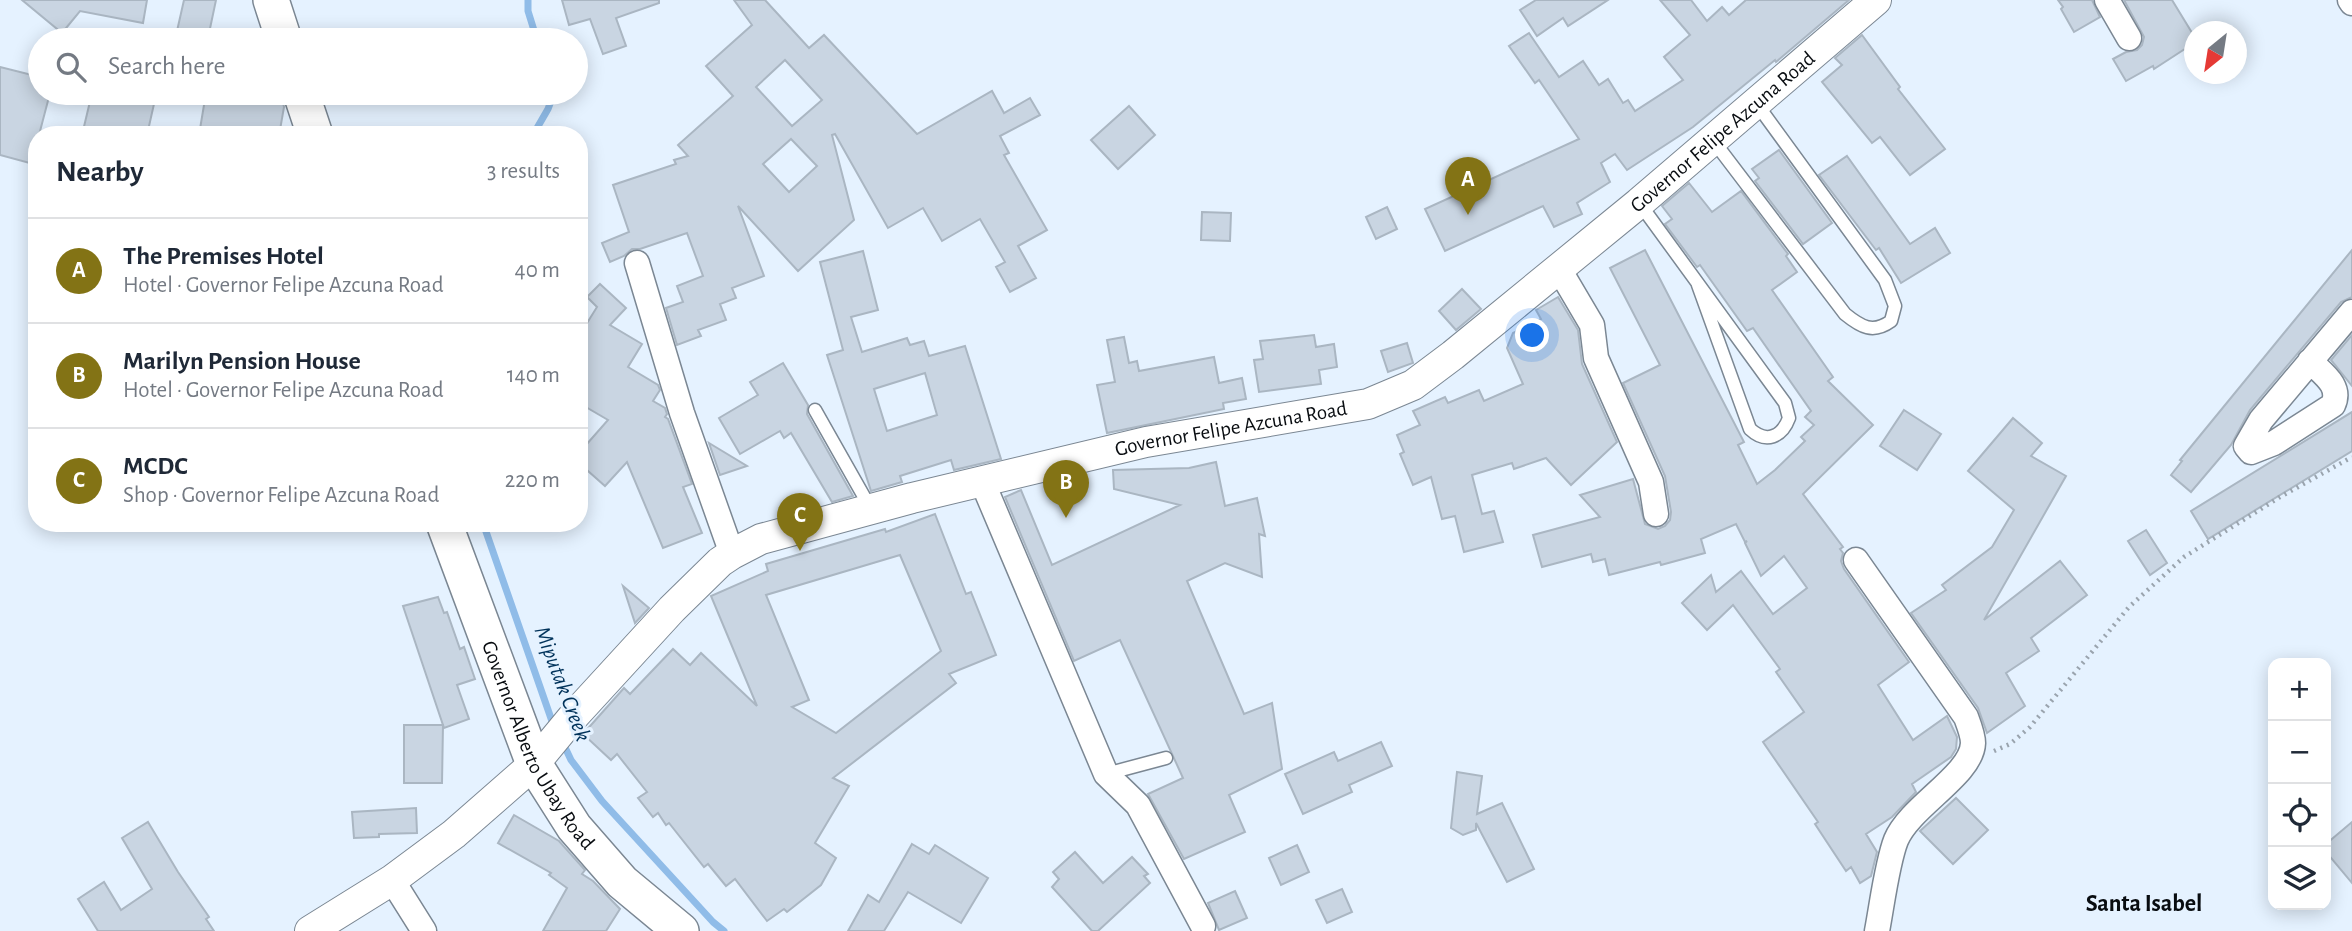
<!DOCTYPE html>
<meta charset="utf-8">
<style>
:root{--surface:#fff;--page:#f2f2f3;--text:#1f2937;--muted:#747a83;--line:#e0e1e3;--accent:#837315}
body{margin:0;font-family:"Alegreya Sans",sans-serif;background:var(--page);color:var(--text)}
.controls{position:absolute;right:21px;bottom:21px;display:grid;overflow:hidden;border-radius:14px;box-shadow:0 4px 18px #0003}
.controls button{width:63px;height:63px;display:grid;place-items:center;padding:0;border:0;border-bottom:2px solid var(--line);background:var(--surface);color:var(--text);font:35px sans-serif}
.compass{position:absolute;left:2184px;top:21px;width:63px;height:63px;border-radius:50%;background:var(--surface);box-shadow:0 4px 18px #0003;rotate:210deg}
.you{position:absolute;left:1533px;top:336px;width:24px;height:24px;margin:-18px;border:5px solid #fff;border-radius:50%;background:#1a73e8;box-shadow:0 0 0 10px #1a73e833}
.badge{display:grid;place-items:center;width:46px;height:46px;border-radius:50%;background:var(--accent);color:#fff;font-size:23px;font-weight:700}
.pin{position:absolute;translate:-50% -58px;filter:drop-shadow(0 2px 4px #0008)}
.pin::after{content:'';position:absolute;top:37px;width:24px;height:21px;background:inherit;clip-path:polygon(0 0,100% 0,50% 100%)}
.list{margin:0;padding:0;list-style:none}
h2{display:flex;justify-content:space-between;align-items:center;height:91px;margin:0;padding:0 28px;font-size:30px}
h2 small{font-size:23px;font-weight:400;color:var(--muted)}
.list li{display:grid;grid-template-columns:46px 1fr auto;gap:21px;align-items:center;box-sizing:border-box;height:105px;padding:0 28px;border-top:2px solid var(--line)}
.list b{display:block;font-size:26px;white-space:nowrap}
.list p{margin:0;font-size:23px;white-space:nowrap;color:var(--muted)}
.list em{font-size:23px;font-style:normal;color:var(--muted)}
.icon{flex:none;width:38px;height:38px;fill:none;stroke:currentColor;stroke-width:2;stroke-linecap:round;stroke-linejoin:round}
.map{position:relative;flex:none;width:2352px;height:931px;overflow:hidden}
.search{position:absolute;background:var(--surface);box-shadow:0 4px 18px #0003;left:28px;top:28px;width:560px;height:77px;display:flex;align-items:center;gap:18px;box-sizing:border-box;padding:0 24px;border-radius:38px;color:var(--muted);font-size:26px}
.panel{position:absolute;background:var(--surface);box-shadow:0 4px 18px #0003;left:28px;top:126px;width:560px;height:406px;border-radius:28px}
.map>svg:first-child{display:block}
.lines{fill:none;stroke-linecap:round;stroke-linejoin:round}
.stream{stroke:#90bce8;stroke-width:7}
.building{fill:#c9d5e2;stroke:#aab6c2;stroke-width:2;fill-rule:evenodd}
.service-casing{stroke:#7b8793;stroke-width:15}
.minor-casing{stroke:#7b8793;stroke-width:27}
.tertiary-casing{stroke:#7b8793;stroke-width:32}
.secondary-casing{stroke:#7b8793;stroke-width:38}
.path{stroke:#9aa4ae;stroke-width:4.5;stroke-dasharray:2 5;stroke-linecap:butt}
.service{stroke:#fff;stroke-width:12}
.minor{stroke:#fff;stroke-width:24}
.tertiary{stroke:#fff;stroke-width:30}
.secondary{stroke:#fff;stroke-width:35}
.labels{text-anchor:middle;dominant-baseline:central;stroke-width:6;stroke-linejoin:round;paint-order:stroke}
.street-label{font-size:21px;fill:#080c10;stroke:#e5f2ff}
.water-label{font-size:23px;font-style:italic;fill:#00325a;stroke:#e5f2ff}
.quarter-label{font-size:24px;font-weight:bold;fill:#080c10;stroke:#e5f2ff}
</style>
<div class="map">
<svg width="2352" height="931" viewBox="0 0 2352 931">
<rect width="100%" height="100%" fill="#e5f2ff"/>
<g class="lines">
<g class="stream">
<path d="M528,0v11l9,29"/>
<path d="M533,135l15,-26 6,-16"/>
<path d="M483,523l71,204"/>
<path d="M562,741l9,19 31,41 111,121 11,9"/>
</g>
</g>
<g class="building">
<path d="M22,0h125l-4,23 -63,-12 -18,22z"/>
<path d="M184,0h32l-8,38 -31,-7z"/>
<path d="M562,0h97v3l-43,15 10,28 -23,8 -13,-35 -21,6z"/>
<path d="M734,0h31l44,48 15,-13 93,99 75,-43 12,22 26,-15 10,17 -40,21 9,17 -5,2 43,75 -29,16 18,32 -26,14 -14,-25 9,-5 -25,-43 -38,22 -19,-33 -35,20 -53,-94 -3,1 22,85 -56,51 -60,-65 26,70 -32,12 4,10 -16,6 6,16 -28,10 3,6 -24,9 -11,-37 17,-6 -6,-16 26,-10 -16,-43 -47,16h-8l-8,7 -14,6 -8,-19 27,-11 -16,-47 63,-21 -2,-4 14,-4 -10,-11 55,-49 -27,-30 46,-41zM785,60l37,40 -30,26 -36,-39zM791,139l26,27 -28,26 -26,-28z"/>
<path d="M1536,0h72l-40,26 -5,-8 -26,18 -17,-26z"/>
<path d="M1660,0h31l16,21 15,-14 7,8 17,-15h103l-73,62 -1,-2 -82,67 -66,43 -12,-16 -14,9 9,19 -33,21 5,11 -28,13 -11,-21 -98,45 -20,-42 154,-70 -40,-59 -4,3 -26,-37 20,-13 30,44 24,-16 16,24 9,-6 15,24 5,-3 7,11 48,-31 -19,-23 26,-22z"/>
<path d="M2058,0h34l8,17 -26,15 -13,-23 2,-2z"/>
<path d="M2124,0h48l22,36v7l-40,26 -1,-3 -27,15 -13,-22 13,-7 11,-2 5,-5 2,-8z"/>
<path d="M1862,35l38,52 -2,2 47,60 -35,26 -30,-38 -8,6 -50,-61 20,-17 -7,-7z"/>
<path d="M0,67l40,10v16h10l-11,42h-2v30l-37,-10z"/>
<path d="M92,93h53l11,2 -9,40h-65z"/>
<path d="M206,93h47l29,5 2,9 -4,23 -9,-1 -1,6h-71z"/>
<path d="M1129,106l26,29 -37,34 -27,-29z"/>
<path d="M1779,150l53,73 -29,21 -48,-63 4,-3 -7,-9z"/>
<path d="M1847,156l63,88 25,-16 15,25 -49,30 -22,-35 -3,2 -57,-75z"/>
<path d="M1689,183l23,29 29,-21 47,63 -2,2 11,16 -25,18 61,87 -5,4 45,44 -70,69 40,53 -3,2 3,4 -2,8 3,8 65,93 -31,23 35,55 34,-24 10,21 -1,12 -5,8 -39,27 4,8 -24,25 -26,17 11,18 -6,24 -11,7 -9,-16 -5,4 -31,-47 3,-2 -55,-80 41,-30 -28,-40 4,-3 -47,-64 -26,25 -25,-27 29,-28 5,17 25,-21 32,43 34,-26 -23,-32 -23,20 -16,-33 2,-2 -2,1 -9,-18 -35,15 4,14 -44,12 -1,-3 -51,13 -4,-16 -12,3 -2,-8 -49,13 -9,-32 67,-18 -20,-22 53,-16 12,45 13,5 7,-3 5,-6 1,-8 -6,-36 -42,-93 37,-18 -50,-97 35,-18 99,192 -6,3 19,39 18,-14 30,-29 -4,-4 13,-12 -9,-8 6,-6 -58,-83 -6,3 -47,-66 -3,2 -32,-43 7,-5 -10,-13z"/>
<path d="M1387,207l10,22 -21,10 -10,-22z"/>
<path d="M1202,212l29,1 -1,28 -29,-1z"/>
<path d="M2352,250v47l-11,5 -91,108 -19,35 -40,47 -20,-17 11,-14 -2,-1z"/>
<path d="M863,251l15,59 -27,7 11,35 45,-14 3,7 14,-4 5,15 36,-10 36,113 -47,11 -3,-10 -51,16 2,6 -31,9 -44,-136 16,-5 -23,-88zM925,373l12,42 -50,16 -13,-42z"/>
<path d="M600,284l26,24 -16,17 32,19 -14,23 30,18 2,5 -7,11 12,7 2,6 -2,3 3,2 24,65 -9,3 19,46 -39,15 -36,-86 -22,24 -26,-23v-10l29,-33 -29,-17v-67l18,-29 -10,-10z"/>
<path d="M1462,289l19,20 -25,21 -17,-19z"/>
<path d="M1558,297l20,33 4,34 35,78 -46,43 -25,-27 -32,11 -2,-6 -40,12 10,39 12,-3 9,31 -39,10 -9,-36 -13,3 -11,-42 -18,8 -13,-31 4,-2 -7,-17 23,-10 -7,-14 32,-14 3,6 31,-13 5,11 39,-17 -16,-36 6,-15 28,-14 -5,-9z"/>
<path d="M1314,335l2,12 18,-3 3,23 -18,3 2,14 -62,8 -5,-32 9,-1 -3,-18z"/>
<path d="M2352,335v51l-21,-26z"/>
<path d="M1124,337l5,26 8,-2 2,10 75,-14 5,26 23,-5 4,21 -23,4 1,6 -117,24 -10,-48 18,-3 -8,-42z"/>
<path d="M1407,343l6,20 -25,9 -7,-21z"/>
<path d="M783,363l25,42 -1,9 46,82 -21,6 -41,-69 -7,5 -4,-7 -40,23 -21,-36 39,-23 -8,-13z"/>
<path d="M1904,410l37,24 -24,36 -37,-24z"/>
<path d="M2352,412v39l-144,88 -17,-28z"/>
<path d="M2013,418l29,25 -11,13 35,20 -82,144 76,-59 27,34 -56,43 8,13 -33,22 19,33 -38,27 -9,-25 -67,-95 35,-23 -4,-5 50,-38 22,-37 -46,-39z"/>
<path d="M709,443l38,23 -27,9z"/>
<path d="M1216,462l9,44 32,-8 8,38 -6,-2 3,43 -37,-14 -38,18 57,133 28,-11 10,66 -53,26 16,37 -61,27 -36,-65 35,-16 -63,-138 -46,21 -69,-164 16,-7 31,75 128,-60 -66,-16 -1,-19 76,-2z"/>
<path d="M935,514l31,80 5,-2 25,63 -47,19 7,9 -123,95 16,8 -34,57 21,15 -15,27 -34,27 -3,-3 -17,12 -32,-42 -9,7 -18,-22 -4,3 -35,-44 -3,2 -8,-12 -5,4 -15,-19 9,-6 -30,-38 -6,6 -28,-26 41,-46 6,6 43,-45 17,16 11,-12 56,53 -46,-110 57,-25 -2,-7 119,-35 1,3zM900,555l41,96 -105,82 -44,-26 17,-7 -43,-105z"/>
<path d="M2146,530l21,33 -17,12 -22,-34z"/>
<path d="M623,586l26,22 -14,15z"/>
<path d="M438,597l6,16 3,-1 13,37 4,-2 11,32 -18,6 12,34 -25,9 -41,-122z"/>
<path d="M404,725h39l-1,58h-38z"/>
<path d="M1381,742l11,24 -43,19 3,7 -49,22 -18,-40 49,-22 4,9z"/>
<path d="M1457,772l25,4 -5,38 25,-11 32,66 -27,13 -31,-59v7l-13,5 -12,-7z"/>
<path d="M1956,798l32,32 -35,34 -33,-33z"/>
<path d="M416,808l1,25 -38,1v3l-25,1 -2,-26z"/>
<path d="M514,815l45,26 26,29 -3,4 11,7 27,28 -14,22h-63l24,-43 -18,-13 2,-2 -53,-30z"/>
<path d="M148,822l30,50 31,45 -3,2 8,12h-116l-20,-32 26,-17 17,28 31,-21 -30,-51z"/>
<path d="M2352,822v61l-26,-31v-8z"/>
<path d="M912,844l17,10 6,-9 53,33 -27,45 -53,-31 -24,39h-36l20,-36 11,7z"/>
<path d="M1297,845l12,27 -28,13 -12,-27z"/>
<path d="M1075,852l28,31 29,-26 16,17 -4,2 6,7 -52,48h-6l-40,-44 7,-8 -6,-7z"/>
<path d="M1342,889l10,23 -25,11 -11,-23z"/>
<path d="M1235,891l12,27 -28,12 -11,-27z"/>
</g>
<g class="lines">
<defs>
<g id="service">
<path d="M1712,139l133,175c16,13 28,20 46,7l4,-15 -10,-26 -129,-177"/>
<path d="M1640,204l145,199 4,15c-7,19 -23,26 -39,11l-52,-144"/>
<path d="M815,410l56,99"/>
<path d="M1106,774l60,-16"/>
</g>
<g id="minor">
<path d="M2107,0l22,38"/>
<path d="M2350,0l2,3"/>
<path d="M637,263l45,150 50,141"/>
<path d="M1559,269l33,56 4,33 55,124 5,32"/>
<path d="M2310,361c13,13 32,25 23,44l-59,38 -23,9 -5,-6 15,-26 91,-108"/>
<path d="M982,481l124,293 32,31 65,121"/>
<path d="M1856,560l110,157c3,8 7,18 7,26 -1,32 -63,63 -77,97 -9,23 -14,65 -19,91"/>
<path d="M392,880l32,51"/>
</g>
<g id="tertiary">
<path id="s1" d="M310,931l82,-51 62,-46 80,-70 38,-46 100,-109 48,-47 12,-8 29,-15 151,-41 234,-56 222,-38 45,-19 40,-30 186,-152 237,-203"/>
</g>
<g id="secondary">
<path d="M271,0l13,40"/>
<path d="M301,93l14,42"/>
<path id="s2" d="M444,523l90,241 40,63 48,55 59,49"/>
</g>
</defs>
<use href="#service" class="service-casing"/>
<use href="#minor" class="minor-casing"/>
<use href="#tertiary" class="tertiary-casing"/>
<use href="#secondary" class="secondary-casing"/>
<path class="path" d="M1994,751l16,-7 20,-17 99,-120 55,-50 96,-60 72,-40"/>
<use href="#service" class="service"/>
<use href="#minor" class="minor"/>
<use href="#tertiary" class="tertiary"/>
<use href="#secondary" class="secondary"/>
</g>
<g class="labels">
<g class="street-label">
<text stroke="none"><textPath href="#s1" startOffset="1673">Governor Felipe Azcuna Road</textPath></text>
<text stroke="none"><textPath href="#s1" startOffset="1085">Governor Felipe Azcuna Road</textPath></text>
<text stroke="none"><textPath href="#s2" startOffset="242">Governor Alberto Ubay Road</textPath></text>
</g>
<g class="water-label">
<text transform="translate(562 684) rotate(69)">Miputak Creek</text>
</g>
<g class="quarter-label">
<text x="2144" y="904">Santa Isabel</text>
</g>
</g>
</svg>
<div class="controls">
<button>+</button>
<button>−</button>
<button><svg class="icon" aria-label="locate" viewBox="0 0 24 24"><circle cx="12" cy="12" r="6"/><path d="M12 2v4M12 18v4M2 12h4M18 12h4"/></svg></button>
<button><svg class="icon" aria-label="layers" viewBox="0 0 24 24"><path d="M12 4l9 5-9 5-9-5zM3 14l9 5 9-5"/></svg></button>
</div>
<svg class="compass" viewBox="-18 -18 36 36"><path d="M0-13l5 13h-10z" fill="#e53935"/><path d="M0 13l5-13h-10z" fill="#747a83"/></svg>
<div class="you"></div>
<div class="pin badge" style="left:1468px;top:215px">A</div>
<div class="pin badge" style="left:1066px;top:518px">B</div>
<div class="pin badge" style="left:800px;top:551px">C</div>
<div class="search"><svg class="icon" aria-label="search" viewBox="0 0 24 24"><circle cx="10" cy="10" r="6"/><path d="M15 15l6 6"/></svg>Search here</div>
<section class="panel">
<h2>Nearby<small>3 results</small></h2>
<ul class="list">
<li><span class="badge">A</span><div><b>The Premises Hotel</b><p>Hotel · Governor Felipe Azcuna Road</p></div><em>40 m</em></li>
<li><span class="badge">B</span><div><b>Marilyn Pension House</b><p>Hotel · Governor Felipe Azcuna Road</p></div><em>140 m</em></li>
<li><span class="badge">C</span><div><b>MCDC</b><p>Shop · Governor Felipe Azcuna Road</p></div><em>220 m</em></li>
</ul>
</section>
</div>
